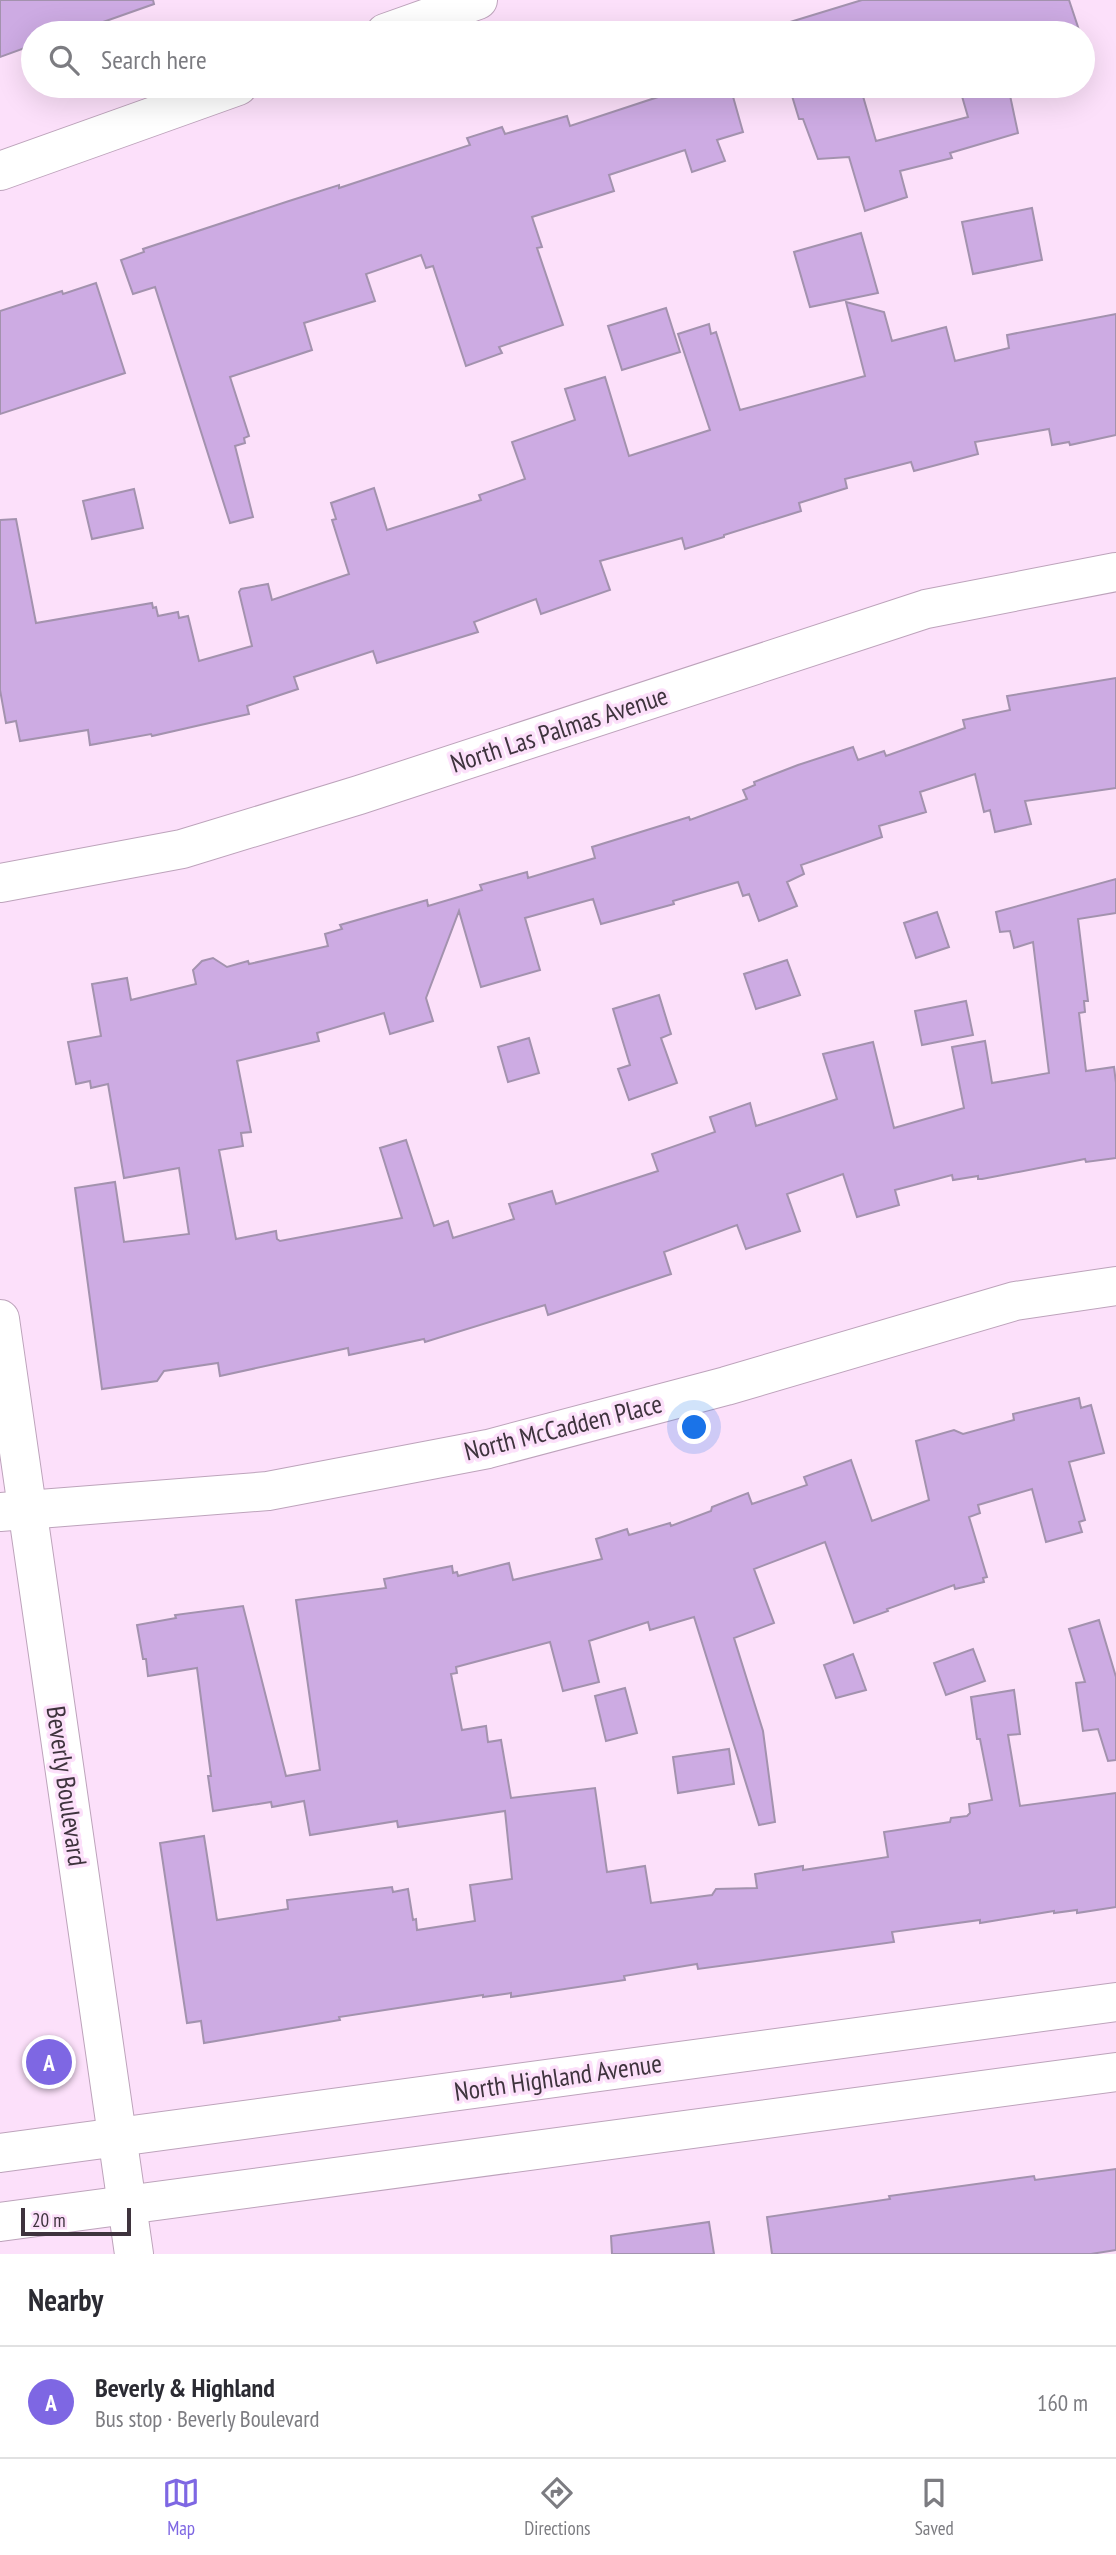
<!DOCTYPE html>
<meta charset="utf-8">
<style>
:root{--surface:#fff;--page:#f2f2f3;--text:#2b2b33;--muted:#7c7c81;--line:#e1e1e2;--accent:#7e67e3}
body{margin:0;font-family:"PT Sans Narrow",sans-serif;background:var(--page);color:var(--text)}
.scale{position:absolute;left:21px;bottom:18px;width:110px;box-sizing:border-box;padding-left:7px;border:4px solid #3e333d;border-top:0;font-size:19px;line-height:24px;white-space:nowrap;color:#3e333d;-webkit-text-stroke:5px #fce0fa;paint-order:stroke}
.you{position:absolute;left:695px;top:1428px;width:24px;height:24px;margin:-18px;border:5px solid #fff;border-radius:50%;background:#1a73e8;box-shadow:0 0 0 10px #1a73e833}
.badge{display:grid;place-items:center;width:46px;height:46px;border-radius:50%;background:var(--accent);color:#fff;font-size:23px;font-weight:700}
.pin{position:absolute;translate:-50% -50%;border:4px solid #fff;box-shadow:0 2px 7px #0006}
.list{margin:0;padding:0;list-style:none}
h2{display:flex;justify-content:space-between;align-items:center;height:91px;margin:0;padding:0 28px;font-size:30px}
h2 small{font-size:23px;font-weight:400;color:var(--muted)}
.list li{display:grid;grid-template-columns:46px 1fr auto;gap:21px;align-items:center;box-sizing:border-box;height:112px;padding:0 28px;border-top:2px solid var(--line)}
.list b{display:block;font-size:26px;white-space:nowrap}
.list p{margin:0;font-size:23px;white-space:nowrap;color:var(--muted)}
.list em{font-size:23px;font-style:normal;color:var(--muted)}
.icon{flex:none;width:38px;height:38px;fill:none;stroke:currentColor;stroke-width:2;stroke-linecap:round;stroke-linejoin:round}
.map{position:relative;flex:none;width:1116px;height:2254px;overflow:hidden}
.search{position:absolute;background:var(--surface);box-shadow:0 7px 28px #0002;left:21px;right:21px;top:21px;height:77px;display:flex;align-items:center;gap:18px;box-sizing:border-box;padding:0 24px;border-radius:38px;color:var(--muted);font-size:26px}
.sheet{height:203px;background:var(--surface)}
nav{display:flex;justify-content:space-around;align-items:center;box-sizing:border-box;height:98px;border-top:2px solid var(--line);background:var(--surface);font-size:19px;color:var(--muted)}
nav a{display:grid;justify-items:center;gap:4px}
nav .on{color:var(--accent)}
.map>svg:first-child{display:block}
.building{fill:#cdabe3;stroke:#a392ae;stroke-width:2}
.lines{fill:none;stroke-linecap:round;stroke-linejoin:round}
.minor-casing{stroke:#bda3bb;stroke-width:40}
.major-casing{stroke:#bda3bb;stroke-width:40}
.minor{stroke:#fff;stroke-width:38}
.major{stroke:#fff;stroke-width:38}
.labels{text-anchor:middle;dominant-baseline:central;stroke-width:7;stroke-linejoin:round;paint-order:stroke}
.street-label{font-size:26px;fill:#3e333d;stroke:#fce0fa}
</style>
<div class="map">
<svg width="1116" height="2254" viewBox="0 0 1116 2254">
<rect width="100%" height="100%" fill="#fce0fa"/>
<g class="building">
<path d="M0,0h153l1,4 -82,29h-39v12l-33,12z"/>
<path d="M862,0h207l11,33h-302l-1,-7z"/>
<path d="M672,86h58l13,46 -26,8 8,21 -33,11 -7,-22 -76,25 5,16 -82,26 10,30 -5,1 26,77 -64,22 3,6 -36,13 -33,-100 -7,2 -5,-13 -55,19 9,27 -71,22 8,27 -82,27 19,59 -5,2 1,5 -10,3 18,71 -23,6 -75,-236 -22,7 -12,-34 23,-8 -1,-3 146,-48 50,-16v3l131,-43 -3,-7 35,-11 3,7 62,-18 3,10 91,-30 -2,-6z"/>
<path d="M789,86h71l16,55 92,-24 -9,-31h49l10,47 -68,20 2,5 -52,13 7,26 -42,14 -16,-54 -31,2 -15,-40h-4z"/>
<path d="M1032,208l10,52 -69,14 -11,-52z"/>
<path d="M861,233l17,60 -68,14 -16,-55z"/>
<path d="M96,283l29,90 -125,41v-103l62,-20 1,3z"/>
<path d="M846,302l38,10 8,29 54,-14 9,34 54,-13 -2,-13 109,-21v121l-46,10 -1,-3 -17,3 -3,-16 -74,13 3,12 -64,17 -3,-9 -66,17 2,9 -48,15 2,8 -77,24v2l-39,12 -3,-11 -82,23 10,29 -69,24 -5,-15 -62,23 4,10 -101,31 -4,-12 -79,26 4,12 -51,17 2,8 -97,22 -1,-2 -61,11 -2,-15 -68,11 -4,-20 -10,2 -6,-33v-170l16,-1 20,104 116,-20 1,5 3,-1 2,9 20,-4 1,6 9,-2 11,45 53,-15 -13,-54 2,-3 27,-5 4,16 77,-26 -17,-54 4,-1 -5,-16 43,-15 13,42 94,-30 -2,-5 46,-16 -13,-37 63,-22 -10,-31 40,-12 24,79 81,-26 -32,-96 31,-10 2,10 5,-2 24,78 125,-34z"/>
<path d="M666,308l14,44 -58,18 -14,-44z"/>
<path d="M134,489l9,39 -51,11 -9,-38z"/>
<path d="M1116,678v110l-91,13 6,23 -36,8 -5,-22 -6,2 -9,-38 -55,18 6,20 -47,14 3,11 -81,28 3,9 -17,8 10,24 -38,15 -10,-27 -6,2 -5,-14 -65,19 1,3 -73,20 -8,-25 -68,19 15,52 -59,17 -22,-76 -33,87 7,23 -43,13 -6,-21 -67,20 2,8 -82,20 14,71 -10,1 2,13 -24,4 17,89 40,-8 1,8 3,2 122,-23 -22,-70 26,-8 28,86 14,-5 5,17 61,-19 -5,-15 43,-13 4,13 102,-33 -6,-17 63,-22 -5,-15 40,-14 6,23 81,-27 -14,-45 50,-12 21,86 70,-20 -12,-61 33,-6 7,42 57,-10 -16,-131 -19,6 -4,-17 -10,1 -4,-20 120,-33v34l-38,6 10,82h-4l1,11 -6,1 7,58 28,-4 2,16v75l-30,4 -1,-3 -103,20h-4v-3l-25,4 -1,-5 -57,15 4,15 -42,12 -14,-43 -56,20 13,37 -54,18 -9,-24 -73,27 7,22 -123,41 -3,-10 -120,37 -1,-3 -75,16 -1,-7 -128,28 -2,-13 -54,8 -7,10 -55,8 -27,-201 40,-6 9,60 65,-8 -10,-66 -55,10 -16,-94 -17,4 -1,-7 -14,3 -8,-42 33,-6 -9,-52 35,-6 4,22 65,-16 -3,-14 9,-9 11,-3 14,9 21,-6 1,3 79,-18 -3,-12 17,-5 -2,-4 87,-25 1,6 54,-16 -2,-5 47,-13 1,6 67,-20 -3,-11 97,-30 1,3 57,-21 -4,-9 12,-5 -1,-3 44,-17 55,-18 5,13 26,-9 2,5 79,-28 -2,-8 47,-10 -3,-14z"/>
<path d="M937,912l12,35 -33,11 -12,-35z"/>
<path d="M787,960l13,35 -44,14 -12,-35z"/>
<path d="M659,995l12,39 -10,4 16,45 -48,17 -11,-31 12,-4 -17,-56z"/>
<path d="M966,1001l7,34 -51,10 -7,-34z"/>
<path d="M529,1038l10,35 -31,9 -10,-35z"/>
<path d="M1079,1398l2,10 10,-3 13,48 -35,9 16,58 -6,2 3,10 -36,10 -14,-53 -54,16 2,8 -11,4 18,60 -4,1 1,4 -29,7 -1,-4 -67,24 1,2 -34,12 -29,-81 -71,27 20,54 -40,15 29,93 12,91 -16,3 -65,-208 -44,13 -2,-8 -59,19 10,41 -36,9 -13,-49 -94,25 1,6 -6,1 11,56 24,-4 2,16 13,-2 10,58 84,-10 12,84 38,-6 6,37 61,-8 4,-6 41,-1 -2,-14 48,-8v4l85,-13 -4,-25 66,-10 1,-4 16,-2 3,-3 -1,-9 23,-4 -12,-61h-3l-6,-42 43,-7 6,44 -12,1 12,71 96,-13v114l-39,6v-3l-23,3v-2l-74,12v-3l-88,12 2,10 -196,27 -1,-5 -73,12 1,4 -114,17v-4l-28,4v-2l-144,22 1,3 -136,23 -3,-22 -14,2 -27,-180 44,-7 13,84 71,-11 -1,-9 105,-13 1,5 15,-3 5,31 3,-1 1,11 58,-9 -5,-36 42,-6 -7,-68 -107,16 -1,-6 -87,14 -6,-34 -32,6 -1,-5 -58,9 -5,-35h3l-14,-108 -49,8 -2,-17h-3l-6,-34 39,-7 -1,-3 68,-9 43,170 34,-6 -24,-170 90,-12 -2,-9 68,-13 1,7 4,-1 1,4 51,-13 4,17 89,-21 -6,-20 31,-10 2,6 41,-12 1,3 40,-15 1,-4 36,-14 4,11 55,-19 -3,-8 47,-17 21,61 57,-21 -13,-59 38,-11 9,4 51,-14 -1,-6z"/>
<path d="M1099,1620l17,57v83l-8,1 -10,-32 -15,2 -7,-48 9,-1 -16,-53z"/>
<path d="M973,1649l12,32 -39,14 -12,-32z"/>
<path d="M853,1654l13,36 -30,8 -12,-33z"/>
<path d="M625,1688l12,45 -31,8 -11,-45z"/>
<path d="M729,1749l5,35 -56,9 -5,-36z"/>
<path d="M1116,2169v81l-25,4h-319l-5,-37 123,-18 -1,-3 145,-20 1,4z"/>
<path d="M709,2222l5,32h-102l-1,-18z"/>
</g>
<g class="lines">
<defs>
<g id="minor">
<path d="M385,33l93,-33"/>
<path d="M0,171l238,-85"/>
<path d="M0,883l182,-34 177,-54 567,-186 190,-37"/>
<path d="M0,1512l268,-21 220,-42 238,-63 289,-85 101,-15"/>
</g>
<g id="major">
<path d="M0,1319l134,935"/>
<path d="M0,2153l1116,-151"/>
<path d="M0,2222l1116,-150"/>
</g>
</defs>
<use href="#minor" class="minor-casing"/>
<use href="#major" class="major-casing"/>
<use href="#minor" class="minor"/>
<use href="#major" class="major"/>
</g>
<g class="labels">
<g class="street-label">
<text transform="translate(559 729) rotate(-18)">North Las Palmas Avenue</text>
<text transform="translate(563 1427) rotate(-14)">North McCadden Place</text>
<text transform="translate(67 1786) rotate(82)">Beverly Boulevard</text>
<text transform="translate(558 2077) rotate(-8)">North Highland Avenue</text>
</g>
</g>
</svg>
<div class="scale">20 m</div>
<div class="you"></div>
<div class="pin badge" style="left:49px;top:2062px">A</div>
<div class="search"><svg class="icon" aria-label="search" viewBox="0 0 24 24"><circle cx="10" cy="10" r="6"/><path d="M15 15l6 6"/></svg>Search here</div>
</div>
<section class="sheet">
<h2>Nearby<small></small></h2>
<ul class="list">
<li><span class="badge">A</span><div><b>Beverly &amp; Highland</b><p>Bus stop · Beverly Boulevard</p></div><em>160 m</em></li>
</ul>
</section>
<nav>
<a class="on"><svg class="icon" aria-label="map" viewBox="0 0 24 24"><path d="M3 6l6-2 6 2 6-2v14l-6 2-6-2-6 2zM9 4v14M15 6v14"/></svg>Map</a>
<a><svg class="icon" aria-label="directions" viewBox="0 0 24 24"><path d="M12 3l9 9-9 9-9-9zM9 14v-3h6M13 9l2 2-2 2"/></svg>Directions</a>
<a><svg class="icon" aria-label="saved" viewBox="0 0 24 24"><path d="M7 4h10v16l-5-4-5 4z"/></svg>Saved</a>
</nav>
